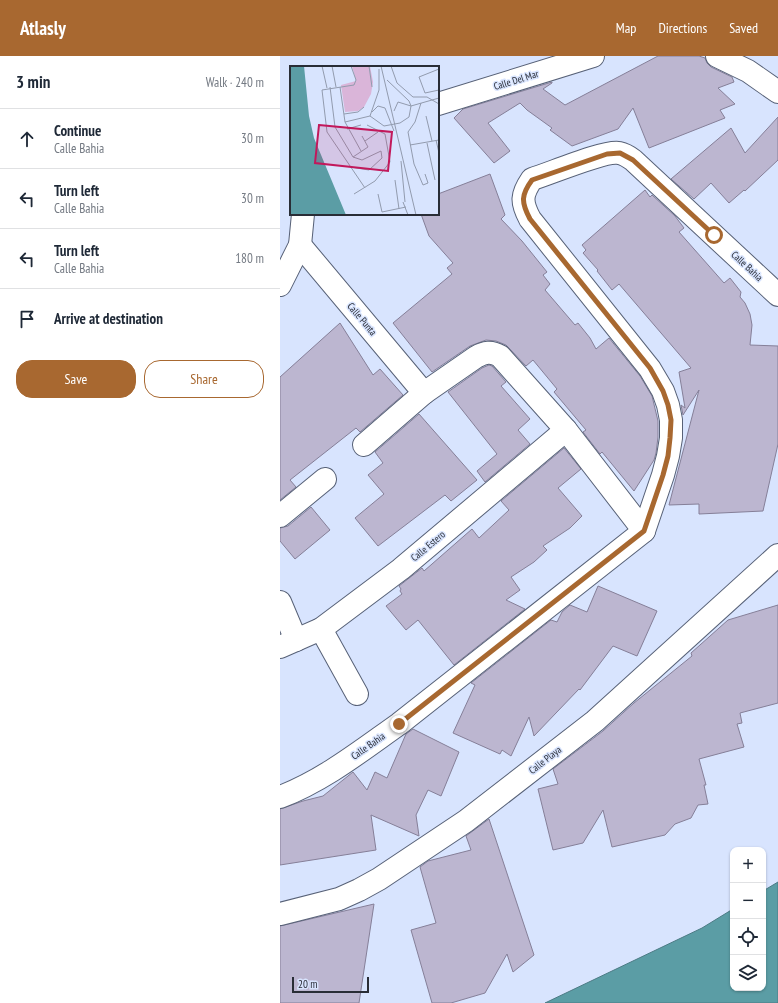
<!DOCTYPE html>
<meta charset="utf-8">
<style>
:root{--surface:#fff;--page:#f6f6f7;--text:#1f2937;--muted:#747a83;--line:#e0e1e3;--accent:#a86830}
body{margin:0;font-family:"PT Sans Narrow",sans-serif;background:var(--page);color:var(--text)}
.controls{position:absolute;right:12px;bottom:12px;display:grid;overflow:hidden;border-radius:8px;box-shadow:0 1px 3px #0004}
.controls button{width:36px;height:36px;display:grid;place-items:center;padding:0;border:0;border-bottom:1px solid var(--line);background:var(--surface);color:var(--text);font:20px sans-serif}
.scale{position:absolute;left:12px;bottom:10px;width:77px;box-sizing:border-box;padding-left:4px;border:2px solid #292d36;border-top:0;font-size:11px;line-height:14px;white-space:nowrap;color:#292d36;-webkit-text-stroke:3px #d8e4fe;paint-order:stroke}
.stop{position:absolute;width:12px;height:12px;margin:-9px;border:3px solid #a86830;border-radius:50%;background:#fff}
.stop.end{background:#a86830;border-color:#fff;box-shadow:0 1px 4px #0008}
.list{margin:0;padding:0;list-style:none}
h2{display:flex;justify-content:space-between;align-items:center;height:52px;margin:0;padding:0 16px;font-size:17px}
h2 small{font-size:13px;font-weight:400;color:var(--muted)}
.list li{display:grid;grid-template-columns:26px 1fr auto;gap:12px;align-items:center;box-sizing:border-box;height:60px;padding:0 16px;border-top:1px solid var(--line)}
.list b{display:block;font-size:15px;white-space:nowrap}
.list p{margin:0;font-size:13px;white-space:nowrap;color:var(--muted)}
.list em{font-size:13px;font-style:normal;color:var(--muted)}
.actions{display:flex;gap:8px;padding:12px 16px}
.actions a{flex:1;padding:9px 0;border:1px solid var(--accent);border-radius:16px;text-align:center;font-size:14px;color:var(--accent)}
.actions .main{background:var(--accent);color:#fff}
.icon{flex:none;width:22px;height:22px;fill:none;stroke:currentColor;stroke-width:2;stroke-linecap:round;stroke-linejoin:round}
.map{position:relative;flex:none;width:498px;height:947px;overflow:hidden}
header{display:flex;align-items:center;gap:24px;box-sizing:border-box;height:56px;padding:0 20px;background:var(--accent);color:#fff}
header strong{font-size:19px}
nav{display:flex;gap:22px;margin-inline-start:auto;font-size:14px}
main{display:flex}
aside{flex:1;background:var(--surface)}
.map>svg:first-child{display:block}
.water{fill:#5b9da5;stroke:#4c7b84}
.building{fill:#bcb6d0;stroke:#857f98}
.lines{fill:none;stroke-linecap:round;stroke-linejoin:round}
.minor-casing{stroke:#576177;stroke-width:24}
.minor{stroke:#fff;stroke-width:22}
.route{stroke:#a86830;stroke-width:5}
.labels{text-anchor:middle;dominant-baseline:central;stroke-width:3;stroke-linejoin:round;paint-order:stroke}
.street-label{font-size:10px;fill:#292d36;stroke:#d8e4fe}
.inset-road{fill:none;stroke:#929bae;stroke-width:1}
.view{fill:#c2185b;fill-opacity:0.15;stroke:#c2185b;stroke-width:2}
.inset-edge{fill:none;stroke:#292d36;stroke-width:2}
</style>
<header>
<strong>Atlasly</strong>
<nav><a>Map</a><a>Directions</a><a>Saved</a></nav>
</header>
<main>
<aside>
<h2>3 min<small>Walk · 240 m</small></h2>
<ul class="list">
<li><svg class="icon" aria-label="ahead" viewBox="0 0 24 24"><path d="M12 20V5M6 11l6-6 6 6"/></svg><div><b>Continue</b><p>Calle Bahia</p></div><em>30 m</em></li>
<li><svg class="icon" aria-label="left" viewBox="0 0 24 24"><path d="M17 20v-9H6M10 6l-5 5 5 5"/></svg><div><b>Turn left</b><p>Calle Bahia</p></div><em>30 m</em></li>
<li><svg class="icon" aria-label="left" viewBox="0 0 24 24"><path d="M17 20v-9H6M10 6l-5 5 5 5"/></svg><div><b>Turn left</b><p>Calle Bahia</p></div><em>180 m</em></li>
<li><svg class="icon" aria-label="arrive" viewBox="0 0 24 24"><path d="M6 21V4h12l-3 4 3 4H6"/></svg><div><b>Arrive at destination</b></div></li>
</ul>
<div class="actions"><a class="main">Save</a><a>Share</a></div>
</aside>
<div class="map">
<svg width="498" height="947" viewBox="0 0 498 947">
<rect width="100%" height="100%" fill="#d8e4fe"/>
<path class="water" d="M498,826v121h-233l157,-75 31,-19v79h30v-97z"/>
<g class="building">
<path d="M378,0h41l6,2 2,5 4,4 21,10 2,5 -16,6 17,16 -15,6 5,8 -76,30 -16,-40 -15,21 -46,17 -22,-16 2,-2 -25,-18 -7,-7 -32,20 22,28 -16,12 -40,-45 9,-9 89,-27v1l-9,6 22,16z"/>
<path d="M498,61v43l-33,31 -1,-1 -15,13 -18,-20 -17,16 -23,-20 60,-51 14,25z"/>
<path d="M210,118l15,41 -4,4 21,22 25,31 -4,3 7,9 -5,6 30,35 3,-2 12,15 6,11 13,-11 31,38 12,20 6,25v16l-2,16 -2,7 -20,31 -32,-39 -2,2 -17,-22 3,-2 -32,-38 3,-3 -24,-29 -7,6 -20,-21 -10,-4 -10,-1 -16,6 -38,26 -39,-49 59,-49 -5,-6 6,-5 -24,-27 -8,-22h17v-20z"/>
<path d="M365,134l5,7 2,-2 23,21 9,12 -5,4 45,51 6,-5 11,14 -1,5 5,6 5,11 2,11 -2,20 28,1v98l-15,67 -64,3v-10l-30,1 30,-115 -16,25 -2,-10 4,3 -6,-36 12,-4 -72,-84 -7,6 -15,-19 1,-1 -15,-17 3,-3 -4,-5z"/>
<path d="M60,267l33,52 7,-6 23,26 -43,37 -4,-4 -66,52 6,7 -16,13v-123z"/>
<path d="M209,309l3,1 14,16 -5,4 29,33 -12,11 12,14 -45,38 -8,-11 20,-17 -49,-62 34,-24z"/>
<path d="M139,358l58,66 -26,21 -6,-6 -67,51 -23,-28 29,-24 -16,-19 15,-12 -8,-11z"/>
<path d="M284,392l17,21 -23,19 24,28 -12,12 -27,18 4,4 -13,12 -23,15 9,13 -14,10 19,9 -71,56 -36,-45 -12,10 -20,-24 16,-12 -2,-3 1,-2 -2,-3 23,-18 2,3 48,-42 7,9 30,-28 -8,-9z"/>
<path d="M31,451l19,23 -35,29 -15,-18v-13l8,-2z"/>
<path d="M318,530l59,25 -20,45 -24,-10 -33,44 -1,-1 -45,47 -5,-19 -18,39 -9,-6 -2,4 -47,-21 22,-48 -4,-2 80,-63 6,2 5,-10 8,-7 17,7z"/>
<path d="M498,549v98l-38,10 2,10 -5,1 7,23 -45,12 7,26h-2l4,19 -10,1 -7,13 -16,6 -10,11 -53,12 -9,-37 -20,33 -30,7 -15,-61 20,-5 -5,-15 50,-38 31,-28 58,-47 -1,-3 37,-33z"/>
<path d="M133,673l46,23 -18,44 -13,-6 -12,25 3,21 -48,-21 5,35 -96,15v-56l23,-8 20,-5 30,-24 14,18 8,-18 12,6 19,-44z"/>
<path d="M209,763l45,136 -21,17 -6,-18 -22,39 -34,10h-19l-21,-73 25,-7 -16,-56 8,-6 43,-11 -5,-14z"/>
<path d="M94,848l-15,99h-79v-77z"/>
</g>
<g class="lines">
<defs>
<g id="minor">
<path d="M437,0l31,15 30,21"/>
<path d="M158,48l155,-48"/>
<path d="M20,189l124,148"/>
<path d="M0,229l20,-40 3,-31"/>
<path d="M84,389l60,-52 52,-36c9,-5 15,-6 24,-1l66,74 78,101"/>
<path d="M0,460l45,-37"/>
<path d="M0,546l16,38"/>
<path d="M41,573l36,65"/>
<path d="M0,591l41,-18 80,-60 165,-139"/>
<path d="M0,741c43,-16 82,-47 119,-73l245,-193 19,-56 5,-19 3,-18v-18l-3,-15 -5,-14 -13,-22 -120,-150c-9,-17 -9,-24 2,-40 17,-5 73,-29 87,-26 5,1 10,4 14,7l145,135"/>
<path d="M0,858l59,-15 20,-9 20,-11 87,-58 129,-100 183,-166"/>
</g>
</defs>
<use href="#minor" class="minor-casing"/>
<use href="#minor" class="minor"/>
</g>
<g class="lines">
<path class="route" d="M119,668l245,-193 19,-56 5,-19 2,-18 1,-18 -3,-15 -5,-14 -13,-23 -120,-149c-9,-17 -9,-24 2,-39l75,-26 13,-1 13,7 81,75"/>
</g>
<g class="labels">
<g class="street-label">
<text transform="translate(236 24) rotate(-17)">Calle Del Mar</text>
<text transform="translate(467 210) rotate(43)">Calle Bahia</text>
<text transform="translate(82 263) rotate(50)">Calle Punta</text>
<text transform="translate(148 490) rotate(-40)">Calle Estero</text>
<text transform="translate(88 690) rotate(-35)">Calle Bahia</text>
<text transform="translate(265 704) rotate(-38)">Calle Playa</text>
</g>
</g>
<g transform="translate(10 10)">
<rect width="149" height="149" fill="#d8e4fe"/>
<path d="M62,0h18l3,16 -2,12 -7,13 -6,4 -13,1 -4,-27 15,-4z" fill="#dab5d9"/>
<path d="M0,0h14l5,50 5,22 32,77h-56z" fill="#5b9da5"/>
<path class="inset-road" d="M32,0l5,22M42,0l4,21M61,0l5,14 -2,5 -32,5 5,42 38,56M79,0l3,21M91,0l35,149M101,0l6,17 16,14h14l12,7M149,3l-20,8 6,16 14,-3M97,14l22,21 2,5M40,21l5,40 18,30 9,3 19,-9 1,7 -13,12 -19,-3M50,21l5,35 16,29M131,37l-6,19 -7,10 6,32 9,21 5,-2 -3,-9M104,45l4,-9 13,4M82,46l6,-6 7,2 9,23M54,48l14,-2 6,-5M80,50l9,-26v-21M136,50l6,25M55,56l25,-6 14,10 16,-3 9,-6 2,-11 28,-8M57,63l14,-4M146,74l3,13M75,75l13,-9M137,77l8,37M120,79l29,-5M63,91l15,-10 -6,-11M111,95l4,41M105,114l4,29M64,128l21,-13 15,-19 -5,-28 -18,-9M88,128l4,18 24,-5M113,136l5,13"/>
<path class="view" d="M29,59l73,7 -4,39 -73,-8z"/>
<rect width="149" height="149" class="inset-edge"/>
</g>
</svg>
<div class="controls">
<button>+</button>
<button>−</button>
<button><svg class="icon" aria-label="locate" viewBox="0 0 24 24"><circle cx="12" cy="12" r="6"/><path d="M12 2v4M12 18v4M2 12h4M18 12h4"/></svg></button>
<button><svg class="icon" aria-label="layers" viewBox="0 0 24 24"><path d="M12 4l9 5-9 5-9-5zM3 14l9 5 9-5"/></svg></button>
</div>
<div class="scale">20 m</div>
<div class="stop" style="left:434px;top:179px"></div>
<div class="stop end" style="left:119px;top:668px"></div>
</div>
</main>
